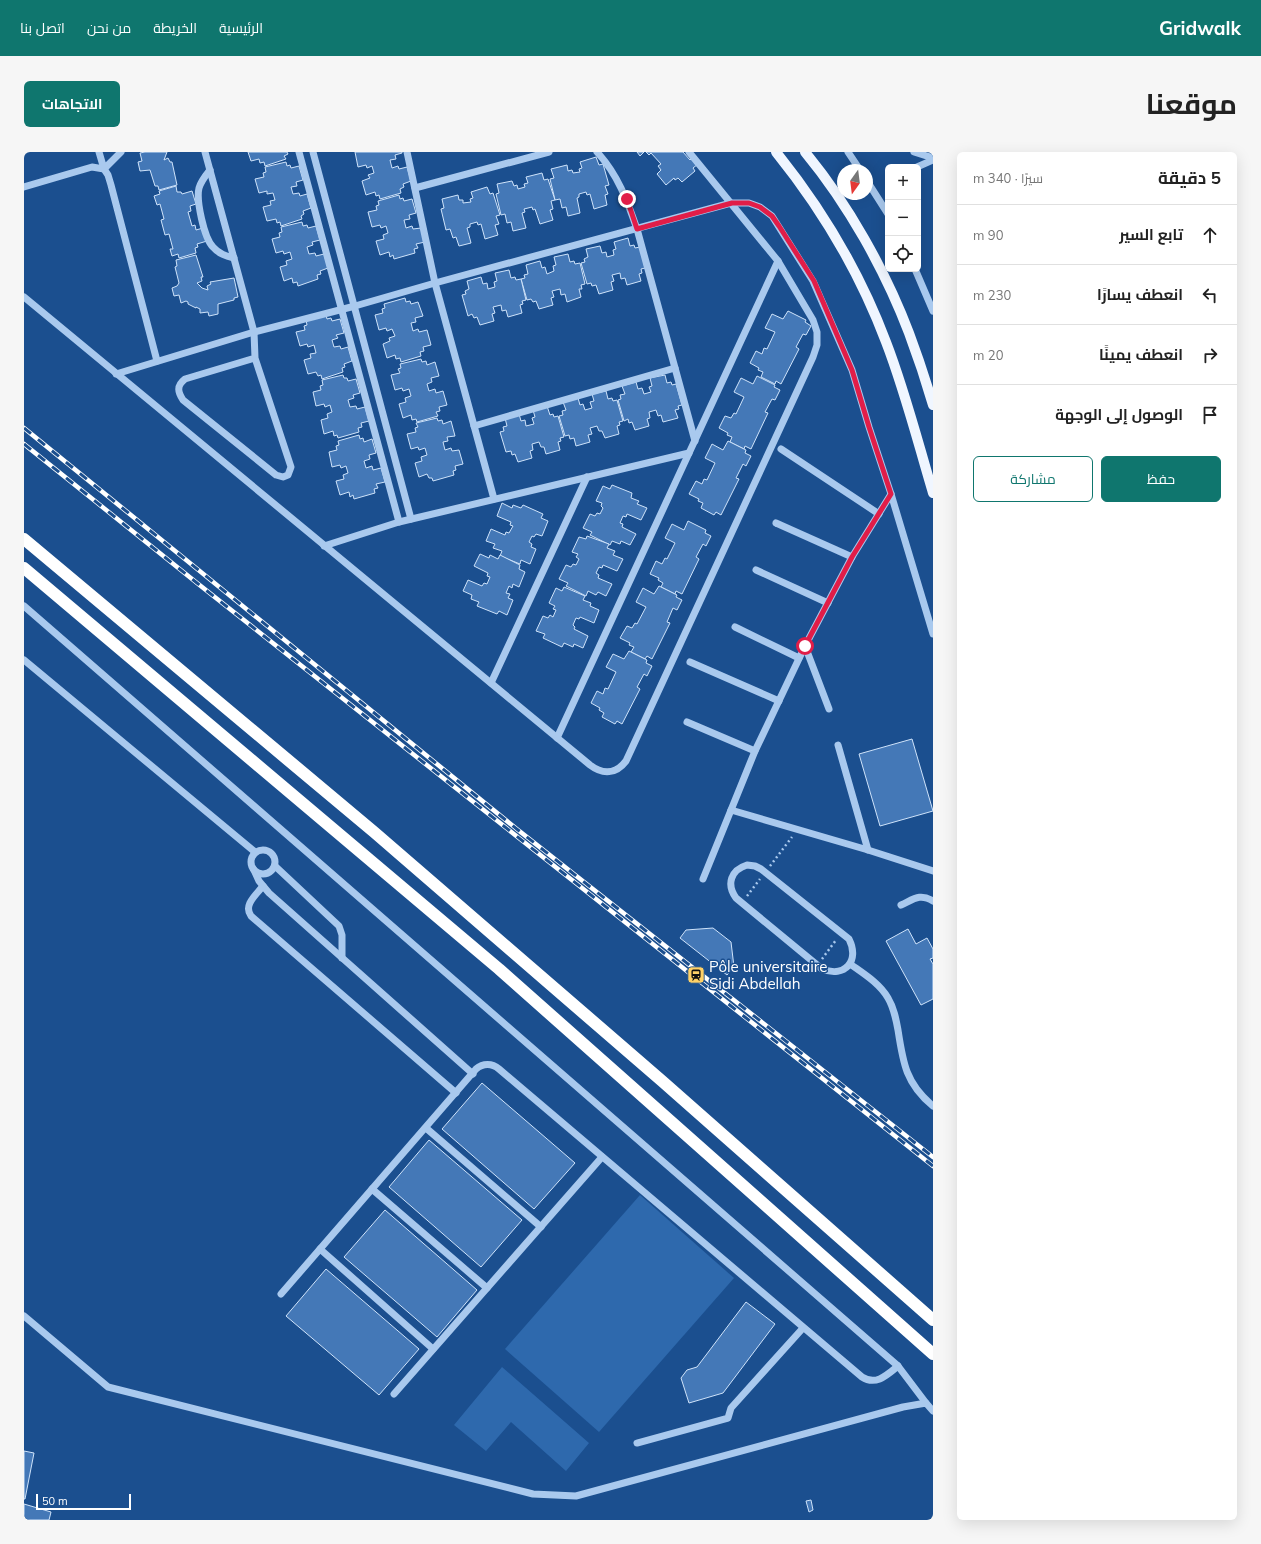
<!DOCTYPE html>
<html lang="ar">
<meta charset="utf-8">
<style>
:root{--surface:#fff;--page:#f6f6f6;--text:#222;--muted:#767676;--line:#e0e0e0;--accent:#0f766e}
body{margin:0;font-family:Mulish,Cairo,sans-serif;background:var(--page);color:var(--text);direction:rtl}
.controls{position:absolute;right:12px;top:12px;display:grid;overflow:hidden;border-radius:6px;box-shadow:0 4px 16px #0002}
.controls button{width:36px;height:36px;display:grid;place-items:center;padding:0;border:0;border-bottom:1px solid var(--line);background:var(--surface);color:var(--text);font:20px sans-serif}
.compass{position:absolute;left:813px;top:12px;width:36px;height:36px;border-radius:50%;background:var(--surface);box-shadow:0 4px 16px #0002;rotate:194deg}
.scale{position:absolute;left:12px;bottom:10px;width:95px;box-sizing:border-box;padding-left:4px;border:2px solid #fff;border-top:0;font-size:11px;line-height:14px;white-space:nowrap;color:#fff;-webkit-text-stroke:3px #1b4f8f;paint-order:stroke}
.stop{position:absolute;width:12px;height:12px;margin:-9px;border:3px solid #e11d48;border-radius:50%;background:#fff}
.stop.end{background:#e11d48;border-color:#fff;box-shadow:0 1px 4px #0008}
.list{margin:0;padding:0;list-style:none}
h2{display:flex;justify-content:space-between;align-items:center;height:52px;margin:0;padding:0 16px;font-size:17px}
h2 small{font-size:13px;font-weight:400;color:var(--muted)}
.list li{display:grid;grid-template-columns:26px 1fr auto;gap:12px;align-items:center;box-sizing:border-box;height:60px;padding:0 16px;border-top:1px solid var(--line)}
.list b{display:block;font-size:15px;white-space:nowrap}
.list em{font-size:13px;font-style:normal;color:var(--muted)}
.actions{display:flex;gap:8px;padding:12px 16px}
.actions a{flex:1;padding:9px 0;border:1px solid var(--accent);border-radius:6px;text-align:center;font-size:14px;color:var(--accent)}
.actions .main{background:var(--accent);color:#fff}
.icon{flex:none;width:22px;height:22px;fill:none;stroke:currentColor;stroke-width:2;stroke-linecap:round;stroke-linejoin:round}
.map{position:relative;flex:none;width:909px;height:1368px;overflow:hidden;direction:ltr;border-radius:6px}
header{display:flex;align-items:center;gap:24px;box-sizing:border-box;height:56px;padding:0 20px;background:var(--accent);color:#fff}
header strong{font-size:19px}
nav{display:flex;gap:22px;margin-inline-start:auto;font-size:14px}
.intro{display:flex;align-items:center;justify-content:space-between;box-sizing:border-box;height:96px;padding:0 24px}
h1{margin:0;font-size:28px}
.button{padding:10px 18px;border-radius:6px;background:var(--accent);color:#fff;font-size:14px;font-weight:700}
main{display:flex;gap:24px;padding:0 24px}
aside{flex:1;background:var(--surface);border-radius:6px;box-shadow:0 4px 16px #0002}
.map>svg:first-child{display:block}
.pitch{fill:#2e69ad}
.building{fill:#4478b7;stroke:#cfe3fa}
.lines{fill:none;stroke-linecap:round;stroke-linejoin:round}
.path{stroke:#a9c9ee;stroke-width:2.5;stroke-dasharray:2 3;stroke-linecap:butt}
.minor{stroke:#a9c9ee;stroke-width:7}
.major{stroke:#f0f6ff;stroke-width:10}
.highway{stroke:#fff;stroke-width:12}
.rail-casing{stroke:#fff;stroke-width:4.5}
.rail{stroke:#1b4f8f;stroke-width:3;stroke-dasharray:9;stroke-linecap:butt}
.route{stroke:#e11d48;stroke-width:5}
.labels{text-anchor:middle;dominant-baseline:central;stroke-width:3;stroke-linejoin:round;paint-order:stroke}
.poi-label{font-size:15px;fill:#fff;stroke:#1b4f8f;text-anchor:start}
</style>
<header>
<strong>Gridwalk</strong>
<nav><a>الرئيسية</a><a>الخريطة</a><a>من نحن</a><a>اتصل بنا</a></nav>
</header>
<div class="intro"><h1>موقعنا</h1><a class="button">الاتجاهات</a></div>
<main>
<aside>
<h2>5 دقيقة<small>سيرًا · 340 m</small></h2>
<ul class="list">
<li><svg class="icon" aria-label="ahead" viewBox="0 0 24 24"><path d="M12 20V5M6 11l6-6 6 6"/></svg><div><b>تابع السير</b></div><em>90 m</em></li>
<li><svg class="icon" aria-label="left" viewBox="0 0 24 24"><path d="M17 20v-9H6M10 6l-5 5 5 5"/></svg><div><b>انعطف يسارًا</b></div><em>230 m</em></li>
<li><svg class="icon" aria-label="right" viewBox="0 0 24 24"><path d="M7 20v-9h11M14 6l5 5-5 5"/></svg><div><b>انعطف يمينًا</b></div><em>20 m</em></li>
<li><svg class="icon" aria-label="arrive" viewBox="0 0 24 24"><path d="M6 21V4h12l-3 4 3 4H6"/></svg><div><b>الوصول إلى الوجهة</b></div></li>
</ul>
<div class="actions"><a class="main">حفظ</a><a>مشاركة</a></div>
</aside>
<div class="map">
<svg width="909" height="1368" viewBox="0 0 909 1368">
<rect width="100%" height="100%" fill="#1b4f8f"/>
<g class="pitch">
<path d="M616,1043l94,83 -135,154 -94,-83z"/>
<path d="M478,1215l87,76 -23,28 -55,-49 -25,29 -32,-26z"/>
</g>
<g class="building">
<path d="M121,0h22l-3,8 4,-2 2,4h2l5,23 -18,5 -1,-4h-3l-5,-16 -10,1 -2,-9 4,-1 -2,-8z"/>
<path d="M224,0h39l1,2 -4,2 2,3 -21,7 -1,-4 -4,1 -1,-4 -8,2z"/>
<path d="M331,0h47v1l-7,2 1,4 -6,1 2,8 6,-2 1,3 8,-2 4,14 -8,3 1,3 -4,2 1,4 -21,6 -1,-4 -3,1 -1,-4 -9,3 -4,-14 8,-3 -2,-3 6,-2 -2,-7 -5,2 -1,-3 -8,2z"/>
<path d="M613,0h7l-4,4z"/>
<path d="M622,0h37l7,8 2,-2 6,6 -5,4 2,3 -13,11 -4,-4 -3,2 -1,-2 -8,7 -9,-11 4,-4 -3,-4 3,-2 -10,-11 -2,2z"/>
<path d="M572,5l3,8 4,-1 6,21 -4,1 3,8 -3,1 2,10 -13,4 -4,-15 -3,1 -1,-3 -7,2v3l-2,1 3,15 -12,3 -2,-9 -4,1 -2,-9 -5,1 -5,-21 4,-1 -3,-9 16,-4 1,6 4,-1 1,3 7,-1 -1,-3 3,-1 -2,-6z"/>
<path d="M262,10l1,4 3,-1 1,3 8,-2 4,14 -7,2 1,4 -6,1 2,7 6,-1 1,3 7,-2 4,14 -8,3 1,3 -3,2 1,3 -21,7 -1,-4 -3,1 -1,-4 -9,2 -4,-14 8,-2 -1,-4 5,-1 -2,-7 -6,1v-3l-8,2 -4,-14 9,-2 -1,-4 3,-1 -1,-5z"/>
<path d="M518,21l2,7 4,-1 7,21 -4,1 2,8 -3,1 3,10 -13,4 -5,-15 -2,1 -1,-3 -8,2 1,3 -3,1 4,15 -13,3 -2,-9 -4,1 -2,-9 -4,1 -5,-21 3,-1 -2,-9 15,-3 2,5 3,-1 1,4 7,-2 -1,-3 4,-1 -2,-6z"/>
<path d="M152,34l1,6h4l1,2 10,-3 4,13 -6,2 1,5 -3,1 4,14 3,-1 1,5 7,-2 4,13 -10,3 1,3 -3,1 1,5 -17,5 -1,-4 -6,2 -2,-7h3l-4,-15 -4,1 -4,-15 3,-1 -4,-15 -3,1 -3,-9 6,-2 -1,-3z"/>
<path d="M463,35l3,7 3,-1 7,22 -4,1 3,8 -4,1 3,10 -13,4 -4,-15 -3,1 -1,-3 -7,2v3l-3,1 4,15 -12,3 -3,-9 -3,1 -3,-9 -4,1 -5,-21 3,-1 -2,-9 16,-4 1,5h4v3l8,-1 -1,-3 3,-1 -2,-6z"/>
<path d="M375,43l1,4 3,-1 1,3 8,-2 4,14 -7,2 1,4 -6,1 2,8 6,-2 1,3 8,-1 4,14 -9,2 2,4 -4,1 1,4 -21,6 -1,-4 -3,2 -1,-5 -9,3 -4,-14 8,-2 -1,-4 5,-2 -2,-7 -5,2 -1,-3 -8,2 -4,-15 9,-2 -1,-4 3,-1 -1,-4z"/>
<path d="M278,70l1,4 4,-1 1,3 8,-2 4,14 -8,2 1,3 -6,2 2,7 6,-1 1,3 8,-2 4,14 -8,3 1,3 -4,1 1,4 -20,7 -1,-4 -4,1 -1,-5 -8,3 -4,-14 7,-2 -1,-4 6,-2 -2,-7 -6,2 -1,-3 -7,2 -4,-14 8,-2 -1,-4 3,-1 -1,-5z"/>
<path d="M604,86l2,8 4,-1 1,3 5,-1 5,21 -4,1 1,4 -3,1 2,7 -14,4 -2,-7 -4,1 -1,-6 -8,2 2,6 -3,1 2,8 -14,4 -3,-9 -4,1 -1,-3 -4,1 -6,-21 4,-1 -1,-3 4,-2 -2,-8 14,-3 2,7 4,-1 1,5 7,-2 -1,-5 3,-1 -2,-7z"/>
<path d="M544,102l2,8 4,-1 1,3 5,-1 5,21 -4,1 1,4h-3l2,8 -14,5 -2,-8 -4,1 -1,-6 -8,2 2,6 -3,1 2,7 -14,4 -3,-8 -3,1 -2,-3 -4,1 -6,-21 4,-1 -1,-3 4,-1 -2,-9 14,-4 2,7 3,-1 2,7 7,-3 -1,-5 3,-1 -2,-8z"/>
<path d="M172,103l7,22h-2l1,4 -5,2 5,5 6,2 -1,-4 4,-2 -1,-2 24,-4 4,19 -4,1v2l-16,4v10l-9,2 -1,-4 -8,1v-4l-4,-2v1l-8,-4v-2l-2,-1 -5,2 -2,-8 -5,1 -2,-8 5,-2 2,-3 -4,-16 2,-1 -1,-6z"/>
<path d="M485,118l2,8 4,-1 1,3 5,-1 5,21 -4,1 1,3 -3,1 2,8 -14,4 -2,-7 -4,1 -1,-6 -8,2 2,6 -3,1 2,7 -14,4 -3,-8 -3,1 -2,-4 -4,2 -6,-21 4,-1 -1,-3 4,-2 -2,-8 14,-4 2,7 4,-1 1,6 7,-2 -1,-5 3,-1 -2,-8z"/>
<path d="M381,146l1,4 4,-1 1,3 7,-2 5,14 -8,2 1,4 -5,1 2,8 5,-2 1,3 8,-2 4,15 -8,2 1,4 -4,1 1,4 -20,6 -1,-4 -4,1 -1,-4 -8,3 -4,-14 7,-3 -1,-3 6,-2 -3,-7 -5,2 -1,-3 -7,2 -4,-15 8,-2 -1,-4 3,-1 -1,-4z"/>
<path d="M764,159l18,9 -1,2 6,4 -5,9 -3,-1 -7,13 3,2 -18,35 -5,-3 -1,3 -14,-7 2,-5 -5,-2 1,-2 -9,-5 6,-12 6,3 2,-6 3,1 8,-17 -10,-4 7,-14 11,5z"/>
<path d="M302,163l1,4 4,-1 1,3 8,-2 4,14 -8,2 2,3 -6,2 2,7 6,-1 1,3 7,-2 4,14 -8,3 1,3 -3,1 1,4 -21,7 -1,-4 -3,1 -2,-4 -8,2 -4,-14 7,-2 -1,-4 6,-1 -2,-8 -6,2 -1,-3 -7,2 -4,-14 9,-2 -1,-4 3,-1 -1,-5z"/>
<path d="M397,207l1,3 4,-1 1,4 8,-3 4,14 -8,2 1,4 -5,2 2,7 6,-2 1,4 7,-2 4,14 -8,2 1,4 -4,1 2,4 -21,6 -1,-3 -4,1 -1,-5 -8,3 -4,-14 7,-2 -1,-4 6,-2 -2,-7 -6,2 -1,-3 -7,2 -4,-15 9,-2 -2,-4 3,-1 -1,-4z"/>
<path d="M319,223l1,3h3l1,3 8,-2 4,14 -7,2 1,3 -6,2 2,7 6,-1 1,3 8,-2 4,14 -8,2 1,4 -4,1 1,4 -21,6 -1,-3 -3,1 -1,-5 -9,3 -3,-14 7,-2 -1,-4 5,-2 -2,-7 -5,2 -1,-3 -8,2 -3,-14 8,-2 -1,-4 3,-1 -1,-5z"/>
<path d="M641,223l2,8 4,-1 1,3 4,-1 6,21 -4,1 1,3 -4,1 3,8 -15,4 -2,-7 -3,1 -2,-6 -7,2 1,6 -3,1 2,7 -14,4 -3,-8 -3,1 -1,-4 -4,2 -6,-21 3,-1 -1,-4 5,-1 -3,-8 14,-4 2,7 4,-1 2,6 7,-2 -2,-5 3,-1 -2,-8z"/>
<path d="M733,224l18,9 -1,2 6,3 -5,10 -3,-1 -7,13 3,1 -17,36 -6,-3 -1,3 -14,-7 2,-5 -5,-2 1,-2 -9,-5 6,-12 6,2 3,-5 2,1 8,-17 -10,-5 7,-14 12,6z"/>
<path d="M582,239l2,8 4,-1 1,3 4,-1 6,21 -4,1 1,3 -3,1 2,8 -14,4 -3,-7h-3l-2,-5 -7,2 2,6 -4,1 2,7 -14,4 -2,-8 -4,1 -1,-4 -4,1 -6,-20 4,-1 -1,-4 4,-1 -3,-8 15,-4 2,7 3,-1 2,6 7,-2 -2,-6 4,-1 -2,-7z"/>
<path d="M523,254l3,9 3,-1 1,3 4,-1 6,21 -4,1 1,3 -3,1 2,8 -14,4 -2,-7h-3l-2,-5 -7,2 1,6 -3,1 2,7 -14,4 -3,-8 -3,1 -1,-4 -5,1 -6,-20 4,-1 -1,-4 4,-1 -2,-8 14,-4 2,7 4,-1 1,6 8,-2 -2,-6 3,-1 -2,-7z"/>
<path d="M413,266l1,3 4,-1 1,4 8,-3 4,15 -8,1 1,4 -5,1 2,8 6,-2 1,3 7,-1 4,14 -8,2 1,4 -3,1 1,4 -21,6 -1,-3h-3l-2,-4 -8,3 -4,-14 7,-2 -1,-4 6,-2 -2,-7 -6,2 -1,-3 -7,2 -4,-15 9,-2 -1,-4 3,-1 -2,-4z"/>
<path d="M335,283l1,4 3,-1 1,4 8,-3 4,14 -7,2 1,4 -6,2 2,7 6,-2 1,4 8,-2 4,14 -9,2 2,4 -4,1 1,4 -21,6 -1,-4 -3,2 -1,-5 -9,3 -4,-14 8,-2 -1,-4 5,-2 -2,-7 -5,2 -1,-3 -8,2 -3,-15 8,-2 -1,-4 3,-1 -1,-4z"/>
<path d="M704,289l18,9 -1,3 6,3 -5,10 -3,-2 -7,14 3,1 -18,36 -5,-3 -2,3 -13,-7 2,-5 -5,-2 1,-2 -10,-5 7,-13 6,3 2,-5 3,1 8,-17 -10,-5 7,-14 11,6z"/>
<path d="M588,333l20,8 -1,5 8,3 -2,3 10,4 -6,12 -14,-6 -1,3 -3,-1 -3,7 3,1 -1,3 14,7 -6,11 -9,-4 -1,3 -8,-3 -2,4 -20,-10 2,-3 -9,-4 7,-14 5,2 2,-3 3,1 3,-6 -2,-2 1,-3 -6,-2 7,-15 7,3z"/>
<path d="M478,351l10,5 1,-3 8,3 2,-3 20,9 -2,4 7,3 -6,15 -6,-2 -2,3 -2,-1 -3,6 3,2 -1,3 5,2 -6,15 -9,-4 -1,4 -20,-8 2,-5 -9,-3 2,-4 -9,-3 5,-12 14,6 1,-3 3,1 4,-7 -3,-1 1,-3 -14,-6z"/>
<path d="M664,369l18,9 -1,3 6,3 -5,10 -3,-2 -7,13 3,2 -17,35 -6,-3 -1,3 -14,-7 2,-4 -5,-3 1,-2 -9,-4 6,-13 6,3 3,-6 2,1 8,-16 -10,-5 7,-14 12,6z"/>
<path d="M563,384l22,8 -2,4 8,3 -2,4 10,4 -6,12 -14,-6 -1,3 -3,-1 -3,6 3,2 -1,3 14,6 -6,12 -8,-4 -2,3 -8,-4 -2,5 -20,-10 2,-3 -9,-4 7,-14 5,2 2,-3 3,1 3,-6 -3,-2 2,-3 -6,-2 7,-15 7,2z"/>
<path d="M456,402l9,4 1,-3 8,4 2,-4 20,10 -1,4 6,3 -6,15 -6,-3 -1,4 -3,-2 -3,7 4,1 -2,4 5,2 -6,15 -8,-4 -2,3 -20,-8 2,-4 -8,-3 1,-4 -9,-4 5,-11 14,6 2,-3 3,1 3,-7 -3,-1 1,-3 -14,-7z"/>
<path d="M635,434l18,9 -1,2 6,3 -5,10 -4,-2 -6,14 3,1 -18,36 -5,-3 -2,3 -14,-7 3,-5 -5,-2 1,-2 -10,-5 7,-12 5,2 3,-5 2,1 9,-17 -10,-5 7,-14 11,6z"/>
<path d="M540,435l21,9 -2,4 8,3 -1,3 9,4 -5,13 -14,-6 -1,2 -3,-1 -3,7 2,2 -1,2 14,7 -5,12 -9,-4 -1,3 -9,-4 -2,4 -19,-9 2,-4 -9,-3 7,-15 5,2 2,-3 3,2 3,-7 -3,-1 2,-3 -6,-3 7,-15 6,3z"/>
<path d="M605,499l18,9 -1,3 6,3 -5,10 -3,-2 -7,13 3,2 -18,35 -5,-3 -2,3 -13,-7 2,-4 -5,-3 1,-2 -9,-5 6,-12 6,3 2,-6 3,1 8,-17 -10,-5 7,-13 11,5z"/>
<path d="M888,587l21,72 -53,15 -21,-72z"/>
<path d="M689,776l18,14 3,25 -7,8 -47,-37 6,-8z"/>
<path d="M884,777l8,15 11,-6 6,11v9l-3,1 3,5v35l-12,6 -35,-64z"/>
<path d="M458,931l93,80 -41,46 -92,-80z"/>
<path d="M405,988l93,80 -41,47 -92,-80z"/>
<path d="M361,1058l92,80 -40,47 -93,-80z"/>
<path d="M302,1117l93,80 -40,46 -93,-79z"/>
<path d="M722,1150l29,22 -52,69 -34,10 -8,-25 6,-8 10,-3z"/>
<path d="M0,1299l10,2 -9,46h-1z"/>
<path d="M787,1348l2,10 -4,2 -3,-11z"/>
<path d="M0,1352l27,8 -2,8h-25z"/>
</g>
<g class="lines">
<g class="path">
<path d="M746,714l22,-29"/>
<path d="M723,744l13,-17"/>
<path d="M798,807l14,-19"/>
</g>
<g class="minor">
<path d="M75,0l5,17 17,-17"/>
<path d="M181,0l49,180 1,26 36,109 -3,8 -5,2 -7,-2 -93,-75c-5,-8 -7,-14 2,-21l70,-21"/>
<path d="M275,0l100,370"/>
<path d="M289,0l98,367"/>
<path d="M383,0l28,131 59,216"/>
<path d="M573,0c21,23 30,48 40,77l58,212"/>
<path d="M824,0l12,18"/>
<path d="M890,0l19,6"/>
<path d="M893,15l16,-7"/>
<path d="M186,18c-4,5 -9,11 -11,18 -3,12 5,50 14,59 6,7 13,9 21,11"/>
<path d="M843,29l21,33"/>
<path d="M0,35l68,-20 12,2 4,6 3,10 46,176"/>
<path d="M391,36l134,-36"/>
<path d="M891,117l18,42"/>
<path d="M0,145l566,468c13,10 26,9 36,-4l187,-404 4,-12v-13l-4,-12 -35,-59 -89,-109"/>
<path d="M92,222l138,-42 101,-26 80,-23 296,-80h18l11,4 12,9 41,65 39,89 17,57 22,67 42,140"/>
<path d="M450,274l201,-58"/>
<path d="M757,297l98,65"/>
<path d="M752,371l76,34"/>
<path d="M300,394l75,-24 290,-69"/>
<path d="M732,418l72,33"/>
<path d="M0,454l874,760 28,37"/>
<path d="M711,475l64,31"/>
<path d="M781,494l24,63"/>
<path d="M0,508l231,192"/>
<path d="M666,510l89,39"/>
<path d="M467,531l96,-206"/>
<path d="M663,570l68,29"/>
<path d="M533,586l221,-477"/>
<path d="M814,593l30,105"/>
<path d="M707,658l137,40 65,21"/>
<circle cx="239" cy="710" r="12"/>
<path d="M723,713l8,1 6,3 88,70c11,22 -4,39 -27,30l-86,-71c-10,-14 -5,-28 11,-33z"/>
<path d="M251,714l64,60 3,9v23"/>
<path d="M230,718l5,11 10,12 204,181"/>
<path d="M679,727l52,-128 50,-105 47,-89 39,-63"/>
<path d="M239,734c-7,9 -20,19 -12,30l205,177"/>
<path d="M877,753c13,-6 19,-12 32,-4"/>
<path d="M826,812c14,10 29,19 38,34 6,10 8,21 10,32 5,33 8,54 35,76"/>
<path d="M402,976l115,99"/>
<path d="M348,1037l115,99"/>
<path d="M296,1097l113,100"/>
<path d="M257,1142l195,-225c7,-6 16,-6 23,0l363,308c14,9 25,-2 36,-11"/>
<path d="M0,1164l84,71 425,107 43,2 327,-89 23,-4 7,8"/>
<path d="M370,1242l208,-237"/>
<path d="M613,1291l91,-25 3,-10 72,-80"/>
</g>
<g class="major">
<path d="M752,0c46,57 84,121 110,190 19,49 32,101 47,151"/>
<path d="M781,0c43,52 80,118 104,181 9,24 17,48 24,72"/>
</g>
<g class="highway">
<path d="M0,387l350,293 288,249 271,239"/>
<path d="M0,416l475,401 434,385"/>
</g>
<defs>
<g id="rail">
<path d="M0,276l494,402 415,327"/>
<path d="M0,292l173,139 736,583"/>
</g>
</defs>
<use href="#rail" class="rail-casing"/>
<use href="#rail" class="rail"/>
</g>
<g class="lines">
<path class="route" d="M603,47l10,30 95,-26h17l11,4 12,9 7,10 35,55 38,89 17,57 22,67 -39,63 -47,89"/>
</g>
<defs>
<symbol id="station-square" viewBox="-11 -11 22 22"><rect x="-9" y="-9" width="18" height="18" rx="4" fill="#ffd166" stroke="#1b4f8f"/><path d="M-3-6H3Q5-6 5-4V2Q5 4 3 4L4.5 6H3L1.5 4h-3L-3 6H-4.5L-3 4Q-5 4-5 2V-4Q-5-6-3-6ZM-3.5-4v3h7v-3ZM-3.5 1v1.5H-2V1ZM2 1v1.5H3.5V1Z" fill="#111"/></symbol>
</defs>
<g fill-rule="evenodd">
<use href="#station-square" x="662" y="813" width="20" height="20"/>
</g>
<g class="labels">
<g class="poi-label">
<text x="685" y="814">Pôle universitaire<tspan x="685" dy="17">Sidi Abdellah</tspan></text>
</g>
</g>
</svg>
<div class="controls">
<button>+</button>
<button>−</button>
<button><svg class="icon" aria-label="locate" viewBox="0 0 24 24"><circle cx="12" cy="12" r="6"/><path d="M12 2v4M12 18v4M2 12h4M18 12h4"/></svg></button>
</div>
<svg class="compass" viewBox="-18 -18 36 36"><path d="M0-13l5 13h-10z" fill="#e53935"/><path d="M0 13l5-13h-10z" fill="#767676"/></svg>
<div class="scale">50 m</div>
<div class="stop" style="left:781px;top:494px"></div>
<div class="stop end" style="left:603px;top:47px"></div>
</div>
</main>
